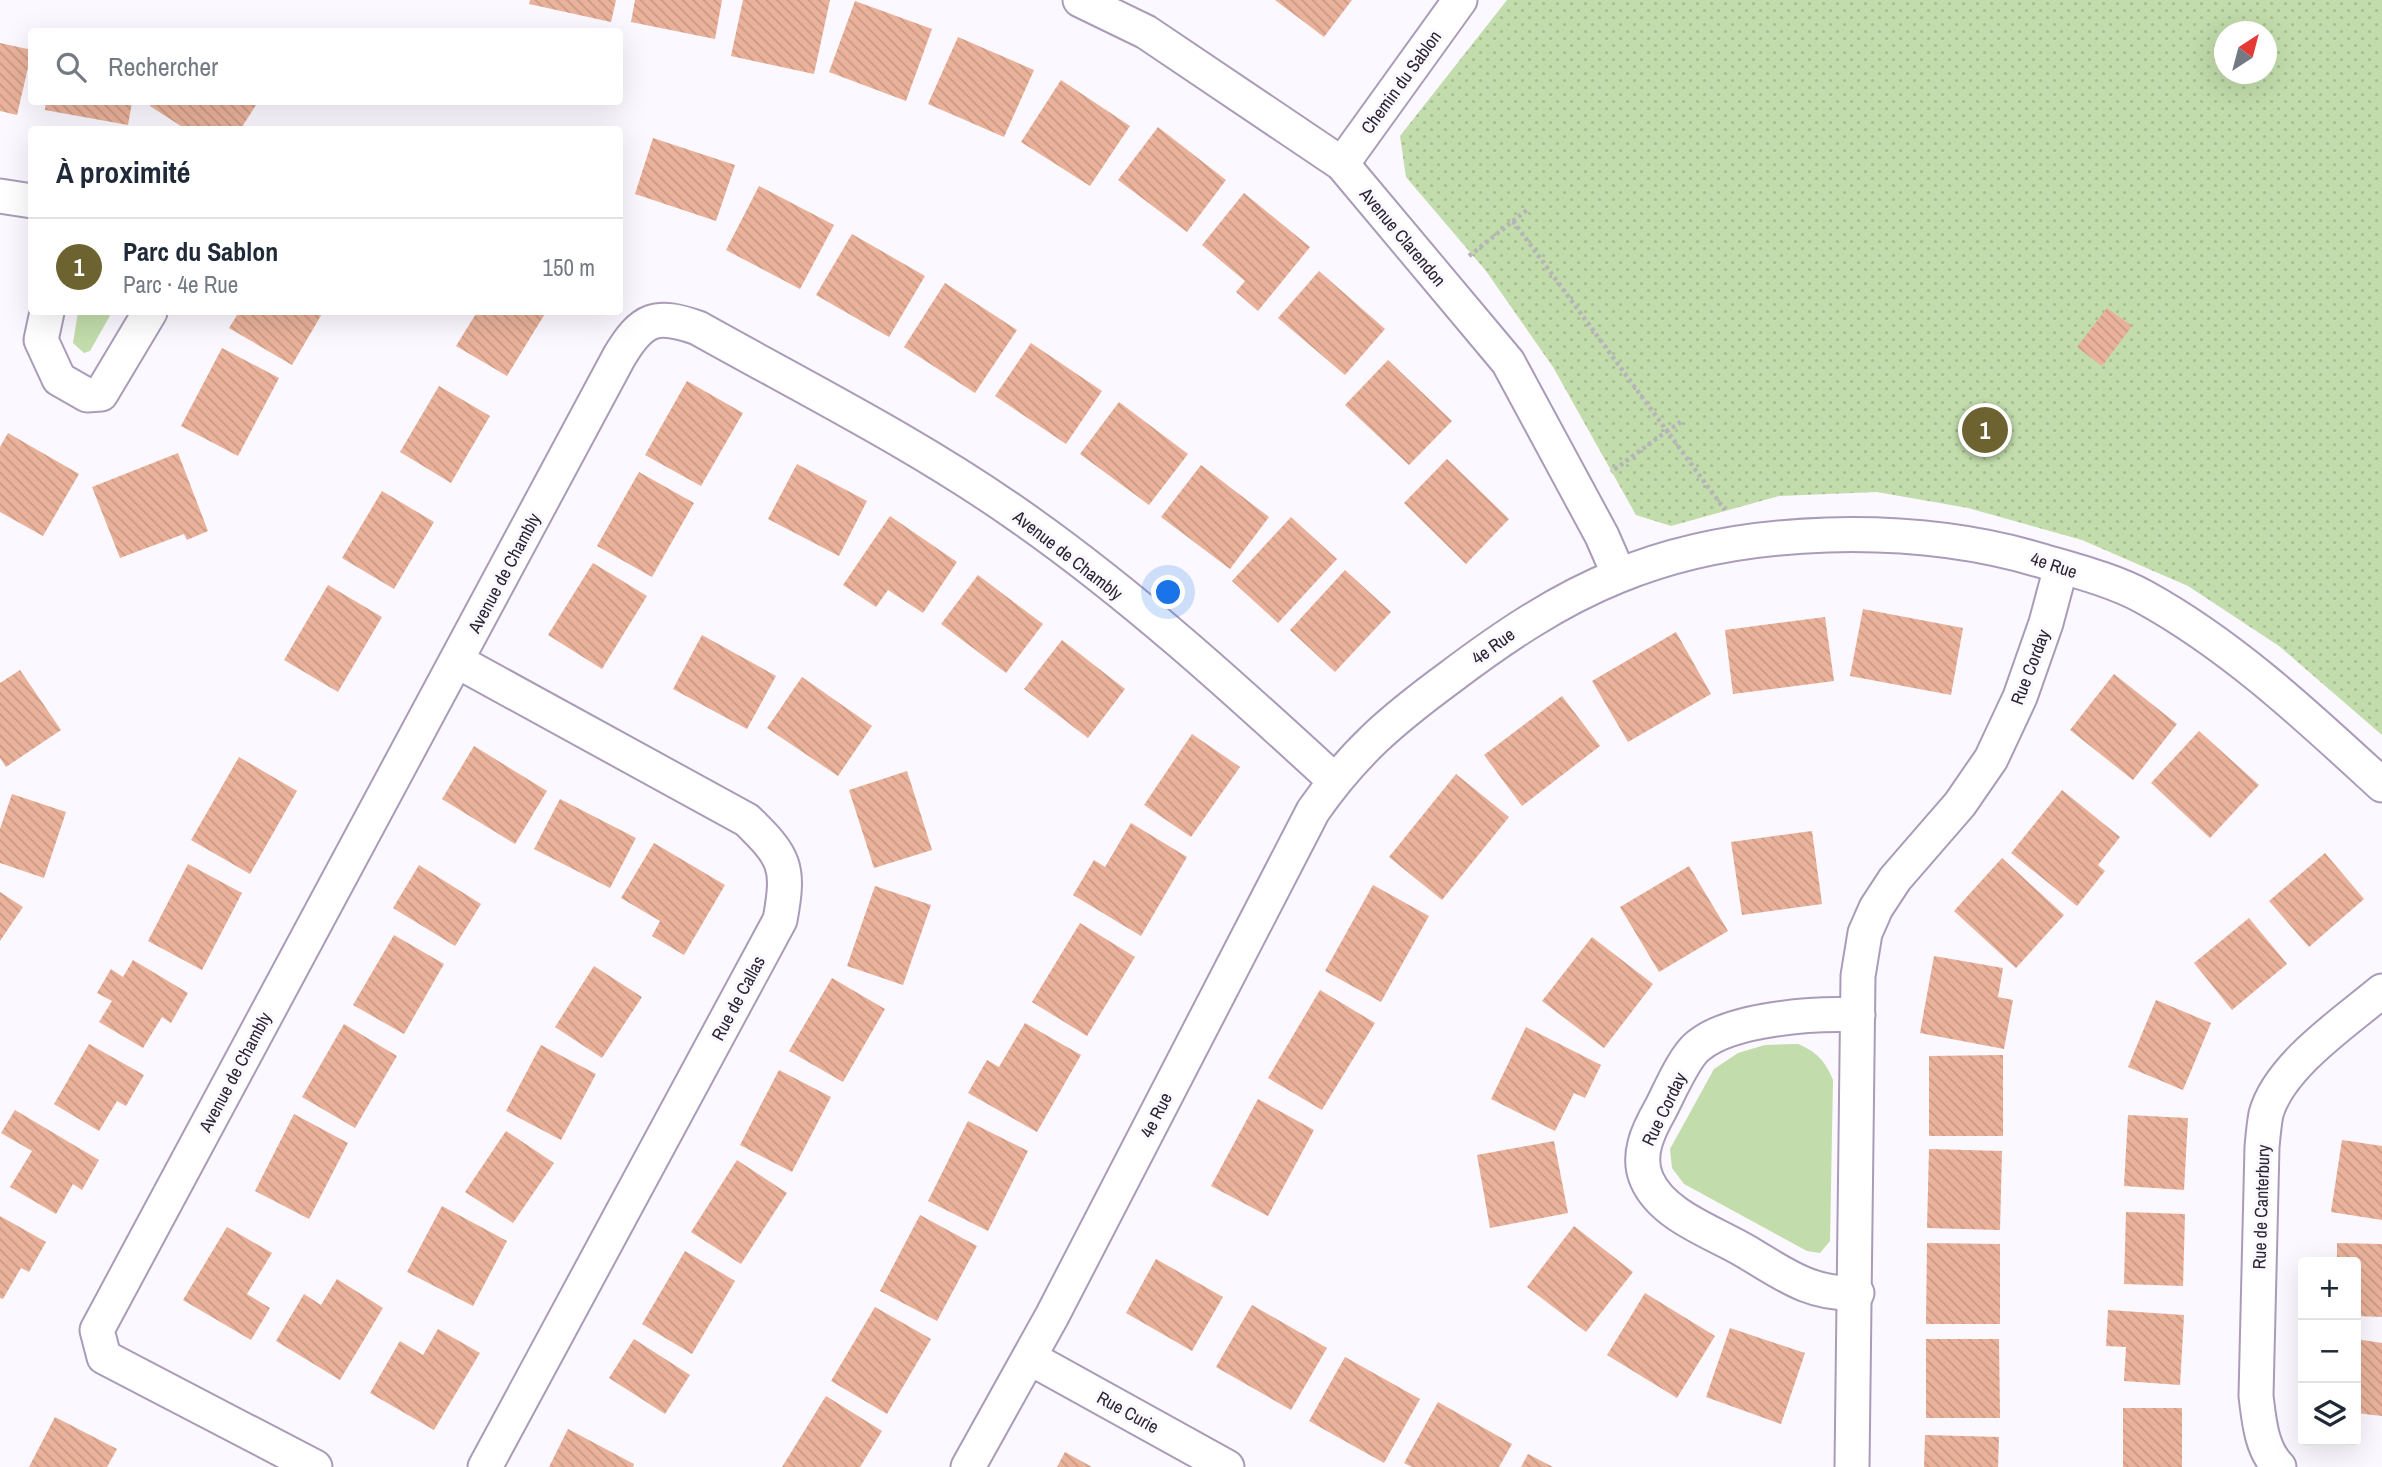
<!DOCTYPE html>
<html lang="fr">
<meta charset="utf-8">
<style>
:root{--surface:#fff;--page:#f2f2f3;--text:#1f2937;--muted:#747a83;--line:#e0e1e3;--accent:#6c6330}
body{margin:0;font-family:"Archivo Narrow",sans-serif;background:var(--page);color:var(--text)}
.controls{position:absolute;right:21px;bottom:21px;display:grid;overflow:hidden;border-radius:7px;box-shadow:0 7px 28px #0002}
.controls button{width:63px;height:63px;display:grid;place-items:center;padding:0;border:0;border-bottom:2px solid var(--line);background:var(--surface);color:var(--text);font:35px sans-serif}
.compass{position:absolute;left:2214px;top:21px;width:63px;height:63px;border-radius:50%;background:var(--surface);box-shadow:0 7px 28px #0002;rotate:36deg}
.you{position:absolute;left:1169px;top:593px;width:24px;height:24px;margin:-18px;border:5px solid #fff;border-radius:50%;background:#1a73e8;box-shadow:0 0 0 10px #1a73e833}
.badge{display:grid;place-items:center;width:46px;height:46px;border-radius:50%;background:var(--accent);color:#fff;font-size:23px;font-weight:700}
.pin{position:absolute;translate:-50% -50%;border:4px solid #fff;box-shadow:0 2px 7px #0006}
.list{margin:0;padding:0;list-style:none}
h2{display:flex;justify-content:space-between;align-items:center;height:91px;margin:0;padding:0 28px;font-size:30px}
h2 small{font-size:23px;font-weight:400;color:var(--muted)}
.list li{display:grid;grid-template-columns:46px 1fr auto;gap:21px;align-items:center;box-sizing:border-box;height:98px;padding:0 28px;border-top:2px solid var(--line)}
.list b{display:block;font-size:26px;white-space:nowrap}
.list p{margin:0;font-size:23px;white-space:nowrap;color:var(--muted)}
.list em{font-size:23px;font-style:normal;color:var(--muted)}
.icon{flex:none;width:38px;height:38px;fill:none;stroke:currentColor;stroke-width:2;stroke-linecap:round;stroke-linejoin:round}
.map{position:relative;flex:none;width:2382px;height:1467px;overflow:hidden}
.search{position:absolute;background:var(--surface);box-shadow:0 7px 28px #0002;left:28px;top:28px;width:595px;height:77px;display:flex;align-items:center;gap:18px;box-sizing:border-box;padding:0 24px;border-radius:7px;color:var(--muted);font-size:26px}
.panel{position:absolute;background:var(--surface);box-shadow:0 7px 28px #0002;left:28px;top:126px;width:595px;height:189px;border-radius:7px}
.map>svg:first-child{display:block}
.grass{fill:#c2dcab}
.park{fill:url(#park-dots);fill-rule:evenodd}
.building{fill:url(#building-back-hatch)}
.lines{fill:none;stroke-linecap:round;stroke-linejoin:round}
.street-casing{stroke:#aa9cb9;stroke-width:37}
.path{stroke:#b7b3bb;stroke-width:4.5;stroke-dasharray:3.5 3.5;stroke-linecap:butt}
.street{stroke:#fff;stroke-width:33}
.labels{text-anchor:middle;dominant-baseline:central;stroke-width:6;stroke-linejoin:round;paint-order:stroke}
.street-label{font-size:18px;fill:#2a2530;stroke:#fbf8ff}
</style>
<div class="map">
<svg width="2382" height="1467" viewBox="0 0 2382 1467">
<defs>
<pattern id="park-dots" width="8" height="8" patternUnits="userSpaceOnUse" patternTransform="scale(1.75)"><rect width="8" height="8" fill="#c2dcab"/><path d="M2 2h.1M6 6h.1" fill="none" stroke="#a7bd93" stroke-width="1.8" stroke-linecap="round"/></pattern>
<pattern id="building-back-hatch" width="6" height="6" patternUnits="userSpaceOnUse" patternTransform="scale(1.75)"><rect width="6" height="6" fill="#eab29a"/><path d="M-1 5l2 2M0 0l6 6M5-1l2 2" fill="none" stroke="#c99985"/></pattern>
</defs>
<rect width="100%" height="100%" fill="#fbf8ff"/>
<g class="grass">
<path d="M78,312h34l-22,39 -6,2 -11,-10z"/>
<path d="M1798,1044c19,8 27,17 35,36l-3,161 -10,12 -13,-2 -123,-67 -12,-16 -2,-19 44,-80 24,-16 27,-8z"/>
</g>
<path class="park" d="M1507,0h875v735l-103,-89 -91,-60 -106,-46 -114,-32 -91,-16 -98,4 -108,30 -35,-11 -83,-148 -67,-96 -80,-94 -6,-41zM2224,32h42v42h-42z"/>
<g class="building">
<path d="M530,0h86l-5,22 -82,-18z"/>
<path d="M635,0h87l-7,39 -84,-17z"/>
<path d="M743,0h87l-16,74 -83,-18z"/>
<path d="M1275,0h77l-28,37z"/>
<path d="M855,1l77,28 -26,72 -77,-29z"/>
<path d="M958,37l76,33 -30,67 -76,-33z"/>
<path d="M0,43l32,7 -15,65 -17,-4z"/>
<path d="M1061,80l69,46 -40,60 -69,-44z"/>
<path d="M46,102h86l-4,23 -83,-15z"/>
<path d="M152,102h106l-18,28h-53l-37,-24z"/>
<path d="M1158,127l68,53 -39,52 -69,-52z"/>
<path d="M653,138l82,27 -19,56 -81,-27z"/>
<path d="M759,186l75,39 -34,64 -74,-39z"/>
<path d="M1244,193l66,54 -52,64 -22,-19 9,-11 -43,-36z"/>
<path d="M852,234l73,42 -36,61 -73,-42z"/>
<path d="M1319,271l66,58 -40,46 -67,-57z"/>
<path d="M945,283l72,47 -42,63 -71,-46z"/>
<path d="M2107,308l25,18 -30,40 -25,-19z"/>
<path d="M239,312h84l-31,53 -63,-37z"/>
<path d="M477,312h69l-39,64 -51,-30z"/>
<path d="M1031,343l71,48 -36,53 -71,-48z"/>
<path d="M222,348l57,30 -41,78 -57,-30z"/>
<path d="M1388,360l64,61 -43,44 -64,-60z"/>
<path d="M687,381l56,32 -42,73 -56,-31z"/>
<path d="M439,386l51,30 -39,67 -51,-31z"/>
<path d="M1119,402l69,52 -39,51 -69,-51z"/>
<path d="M8,433l71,41 -36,62 -43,-24v-65z"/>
<path d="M178,453l30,78 -21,9 -3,-6 -64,24 -28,-71z"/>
<path d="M1447,459l62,60 -43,45 -62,-61z"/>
<path d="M797,464l70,37 -28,55 -71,-37z"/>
<path d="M1201,465l68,52 -39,52 -69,-52z"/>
<path d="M639,472l55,31 -42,74 -55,-31z"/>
<path d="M382,491l52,31 -40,67 -52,-31z"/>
<path d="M890,516l67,46 -34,51 -35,-23 -12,17 -33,-22z"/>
<path d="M1291,517l46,42 -59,64 -46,-42z"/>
<path d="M593,563l54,33 -45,73 -54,-34z"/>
<path d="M1345,570l46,42 -56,60 -45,-42z"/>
<path d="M978,575l65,49 -37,49 -65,-49z"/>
<path d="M328,585l54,32 -44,75 -54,-32z"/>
<path d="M1863,609l100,19 -12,67 -101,-19z"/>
<path d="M1825,617l9,64 -101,13 -8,-64z"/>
<path d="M1676,632l35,62 -83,48 -36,-61z"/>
<path d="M702,635l74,41 -29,53 -74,-40z"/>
<path d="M1062,640l63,49 -37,49 -64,-49z"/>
<path d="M20,670l41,60 -55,37 -6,-9v-75z"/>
<path d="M2114,674l63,50 -44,56 -63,-50z"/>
<path d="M802,677l70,49 -34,50 -71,-48z"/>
<path d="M1562,696l38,50 -78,60 -38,-51z"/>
<path d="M2199,731l60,54 -49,53 -59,-55z"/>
<path d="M1192,734l48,33 -49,70 -47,-32z"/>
<path d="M474,746l73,45 -32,53 -73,-45z"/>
<path d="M239,757l58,34 -47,83 -59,-34z"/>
<path d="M907,771l25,79 -58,18 -25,-78z"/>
<path d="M1456,774l53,43 -67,83 -53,-43z"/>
<path d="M2062,790l58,47 -22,28 7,6 -28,35 -66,-53z"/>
<path d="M12,794l54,18 -22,66 -44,-15v-34z"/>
<path d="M560,799l76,39 -26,50 -76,-39z"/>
<path d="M1131,823l56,34 -46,79 -68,-41 21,-35 11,7z"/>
<path d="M1812,831l10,73 -80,11 -11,-73z"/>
<path d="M654,843l71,42 -41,70 -32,-19 8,-15 -39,-23z"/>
<path d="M2325,853l39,46 -55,48 -40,-46z"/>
<path d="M2002,858l62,57 -48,53 -62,-57z"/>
<path d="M188,864l54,29 -40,77 -54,-29z"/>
<path d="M419,865l62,39 -26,42 -62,-38z"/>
<path d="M1689,866l39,65 -69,41 -39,-65z"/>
<path d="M1373,885l56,31 -48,86 -56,-31z"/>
<path d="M875,886l56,19 -28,80 -56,-19z"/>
<path d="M0,892l23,15 -23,34z"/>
<path d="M2249,918l38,46 -55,46 -38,-47z"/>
<path d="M1080,923l55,34 -48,79 -55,-34z"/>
<path d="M394,935l50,29 -40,70 -51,-29z"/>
<path d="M1592,937l61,47 -49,64 -62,-47z"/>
<path d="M1934,956l69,12 -5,29 15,3 -9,49 -84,-16z"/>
<path d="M133,960l55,33 -17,30 -9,-6 -19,31 -44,-26 13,-21 -15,-8 14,-24 12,8z"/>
<path d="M594,966l48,31 -40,61 -47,-31z"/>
<path d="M832,978l53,31 -42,73 -54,-31z"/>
<path d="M1320,990l55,33 -53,87 -54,-32z"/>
<path d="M2156,1000l55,23 -28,67 -55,-23z"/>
<path d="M1025,1023l56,32 -44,77 -69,-39 19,-33 12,7z"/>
<path d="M344,1024l53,32 -42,72 -53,-31z"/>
<path d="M1526,1027l75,38 -16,33 -11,-5 -19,38 -64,-32z"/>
<path d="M89,1044l55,31 -18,31 -9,-5 -18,30 -45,-27z"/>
<path d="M541,1045l55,29 -35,66 -55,-29z"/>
<path d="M2003,1055v81h-74v-80z"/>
<path d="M779,1070l52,27 -39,75 -52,-27z"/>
<path d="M1258,1099l56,31 -46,86 -57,-30z"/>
<path d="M15,1110l84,50 -17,30 -9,-6 -17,30 -46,-27 22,-36 -31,-18z"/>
<path d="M294,1114l54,29 -39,76 -54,-28z"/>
<path d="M2128,1115l60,3 -4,72 -60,-4z"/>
<path d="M968,1121l60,30 -40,80 -60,-30z"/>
<path d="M506,1131l48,32 -41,60 -48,-31z"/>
<path d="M2342,1140l40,6v74l-51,-8z"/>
<path d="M1554,1141l14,72 -78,15 -13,-73z"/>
<path d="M1929,1149l73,2 -2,79 -73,-2z"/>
<path d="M737,1160l50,33 -46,71 -50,-32z"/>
<path d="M442,1206l65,35 -34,65 -66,-34z"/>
<path d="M2126,1212l59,2 -2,72 -59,-2z"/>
<path d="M920,1215l57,31 -40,75 -57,-30z"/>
<path d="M0,1216l46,26 -17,30 -8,-4 -18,31 -3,-1z"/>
<path d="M1574,1226l59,46 -47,60 -59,-45z"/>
<path d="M227,1227l45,26 -25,41 23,14 -19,32 -68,-40z"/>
<path d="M1927,1243l73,1v80h-74z"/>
<path d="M2337,1243l45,1v73l-26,-1v-54h-19z"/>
<path d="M685,1251l50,30 -43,73 -50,-30z"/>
<path d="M1156,1259l67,38 -31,54 -66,-38z"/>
<path d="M337,1279l46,29 -43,72 -64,-39 28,-47 17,11z"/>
<path d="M1645,1293l70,43 -38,62 -70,-43z"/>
<path d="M1252,1305l75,43 -36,62 -75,-43z"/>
<path d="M875,1307l56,32 -44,75 -56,-33z"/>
<path d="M2108,1310l76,5 -4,70 -56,-4 2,-34 -20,-1z"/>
<path d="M1730,1328l75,25 -24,71 -75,-27z"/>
<path d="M438,1329l42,24 -46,77 -64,-37 30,-52 23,14z"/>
<path d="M634,1339l56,36 -25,39 -56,-36z"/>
<path d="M1926,1339h73l1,79h-74z"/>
<path d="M2356,1339l26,4v73l-26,-3z"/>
<path d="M1345,1357l75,42 -36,64 -75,-42z"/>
<path d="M826,1396l56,35 -22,36h-78z"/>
<path d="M1438,1402l74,42 -13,23h-87l-8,-4z"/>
<rect x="2123" y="1408" width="59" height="59"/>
<path d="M55,1417l62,32 -10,18h-78z"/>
<path d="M568,1429l66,35 -1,3h-84z"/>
<path d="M1925,1435l74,2 -1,30h-74z"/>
<path d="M1065,1452l27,15h-35z"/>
<path d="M1528,1454l25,13h-32z"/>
</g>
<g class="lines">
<defs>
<g id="street">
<path d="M1080,0l66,32 196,132 166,198 94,174 17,39"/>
<path d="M1342,164l118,-164"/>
<path d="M0,196l32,5"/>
<path d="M47,312l-6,28 18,39 28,16 14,-1 49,-82"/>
<path d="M457,661l290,159c38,37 43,46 33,100l-295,547"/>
<path d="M1857,1293c-47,2 -73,-19 -112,-42 -32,-19 -82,-35 -98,-71 -11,-24 1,-49 13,-70 9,-17 24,-53 38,-64 34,-28 118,-33 160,-31"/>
<path d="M1030,1358l197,109"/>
<path d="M315,1467l-211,-110 -7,-27 522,-973c23,-39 37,-44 79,-29 107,60 219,116 320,187 112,78 216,173 316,265"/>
<path d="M968,1467l84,-151 261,-505c41,-59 79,-91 136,-133 53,-40 107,-77 169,-102 123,-51 295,-53 421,-16 34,10 74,20 105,37 89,49 164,120 238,188"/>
<path d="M1852,1467l6,-491 7,-43 11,-25 19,-29 65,-75 31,-45 29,-62 26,-74 15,-56"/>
<path d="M2279,1467c-18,-18 -20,-47 -23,-71l6,-249c1,-11 2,-23 4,-33 13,-48 79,-92 116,-123"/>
</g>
</defs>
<use href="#street" class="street-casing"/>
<g class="path">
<path d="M1513,221l154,210 -56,41"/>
<path d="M1469,256l58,-46"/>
<path d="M1681,422l-14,9 58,79"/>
</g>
<use href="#street" class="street"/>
</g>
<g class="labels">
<g class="street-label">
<text transform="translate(1401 82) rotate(-54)">Chemin du Sablon</text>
<text transform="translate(1403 237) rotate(50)">Avenue Clarendon</text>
<text transform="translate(1068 555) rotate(38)">Avenue de Chambly</text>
<text transform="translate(2054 565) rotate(18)">4e Rue</text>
<text transform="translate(504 573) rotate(-62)">Avenue de Chambly</text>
<text transform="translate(1493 646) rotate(-36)">4e Rue</text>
<text transform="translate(2030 667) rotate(-69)">Rue Corday</text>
<text transform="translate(738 998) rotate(-62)">Rue de Callas</text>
<text transform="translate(235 1072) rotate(-62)">Avenue de Chambly</text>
<text transform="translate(1664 1109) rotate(-64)">Rue Corday</text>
<text transform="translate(1156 1115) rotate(-63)">4e Rue</text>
<text transform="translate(2261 1207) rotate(-88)">Rue de Canterbury</text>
<text transform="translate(1128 1412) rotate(29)">Rue Curie</text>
</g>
</g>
</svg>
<div class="controls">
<button>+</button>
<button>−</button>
<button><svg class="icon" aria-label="layers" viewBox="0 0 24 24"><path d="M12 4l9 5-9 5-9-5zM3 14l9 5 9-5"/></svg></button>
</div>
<svg class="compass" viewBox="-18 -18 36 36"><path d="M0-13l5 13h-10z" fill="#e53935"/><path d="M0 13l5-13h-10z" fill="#747a83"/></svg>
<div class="you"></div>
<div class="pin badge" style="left:1985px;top:430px">1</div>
<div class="search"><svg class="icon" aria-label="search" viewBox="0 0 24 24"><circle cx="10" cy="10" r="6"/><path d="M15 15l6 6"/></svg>Rechercher</div>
<section class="panel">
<h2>À proximité<small></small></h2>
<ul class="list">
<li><span class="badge">1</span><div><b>Parc du Sablon</b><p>Parc · 4e Rue</p></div><em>150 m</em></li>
</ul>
</section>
</div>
